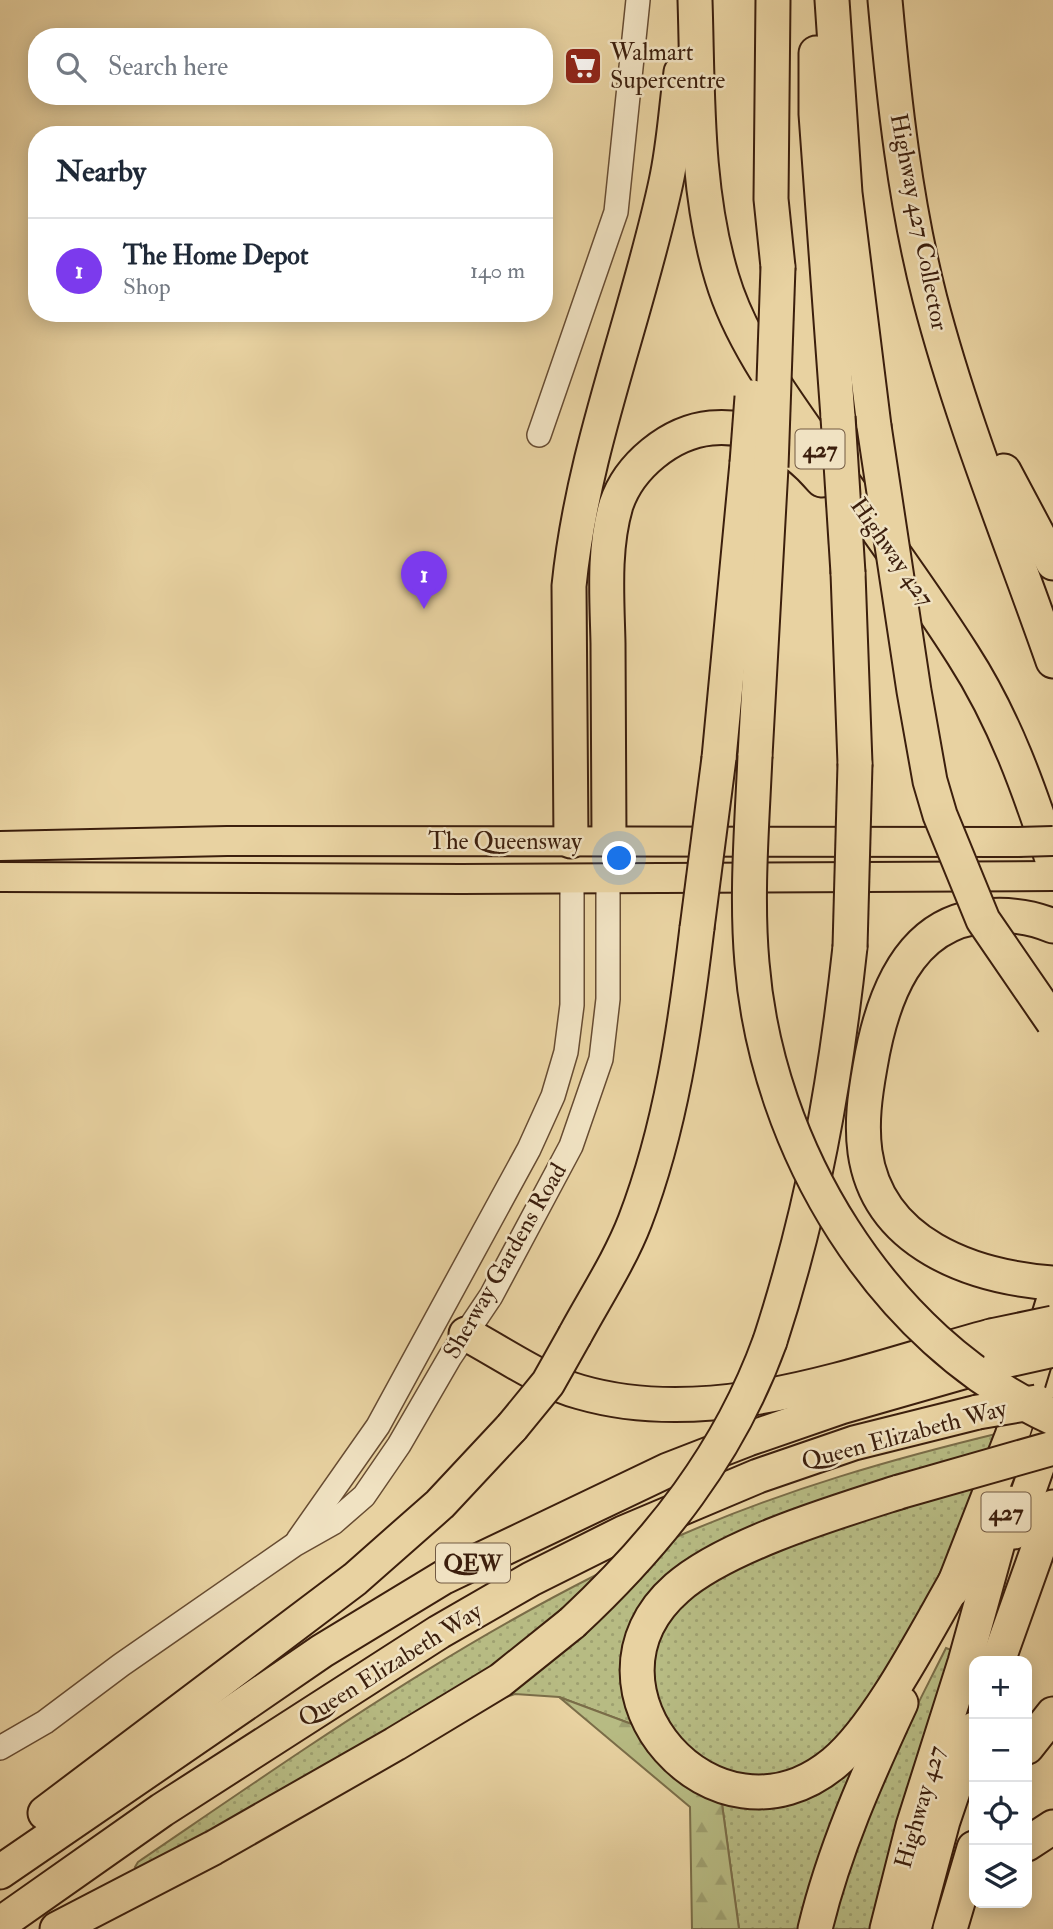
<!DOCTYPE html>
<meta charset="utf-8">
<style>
:root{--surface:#fff;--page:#f6f6f7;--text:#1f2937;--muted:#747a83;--line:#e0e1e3;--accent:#7c3aed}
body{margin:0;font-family:"IM FELL Double Pica",serif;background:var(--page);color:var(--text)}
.controls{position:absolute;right:21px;bottom:21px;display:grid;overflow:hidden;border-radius:14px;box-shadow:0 4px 18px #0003}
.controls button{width:63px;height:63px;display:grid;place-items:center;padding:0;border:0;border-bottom:2px solid var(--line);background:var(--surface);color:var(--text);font:35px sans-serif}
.you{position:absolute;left:620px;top:859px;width:24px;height:24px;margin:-18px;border:5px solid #fff;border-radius:50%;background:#1a73e8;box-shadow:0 0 0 10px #1a73e833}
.badge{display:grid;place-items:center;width:46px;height:46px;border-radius:50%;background:var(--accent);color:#fff;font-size:23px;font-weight:700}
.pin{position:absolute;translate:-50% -58px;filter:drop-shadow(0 2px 4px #0008)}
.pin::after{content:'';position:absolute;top:37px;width:24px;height:21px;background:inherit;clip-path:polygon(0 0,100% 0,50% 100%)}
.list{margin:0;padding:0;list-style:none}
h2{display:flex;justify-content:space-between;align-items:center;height:91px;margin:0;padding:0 28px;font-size:30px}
h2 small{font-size:23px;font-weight:400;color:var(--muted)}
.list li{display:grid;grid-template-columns:46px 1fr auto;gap:21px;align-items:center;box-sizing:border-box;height:105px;padding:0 28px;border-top:2px solid var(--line)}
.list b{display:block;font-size:26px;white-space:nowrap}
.list p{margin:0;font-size:23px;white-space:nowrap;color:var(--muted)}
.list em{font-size:23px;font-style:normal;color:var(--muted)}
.icon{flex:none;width:38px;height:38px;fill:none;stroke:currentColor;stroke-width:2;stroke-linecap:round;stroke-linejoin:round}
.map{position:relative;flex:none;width:1053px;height:1929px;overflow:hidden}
.search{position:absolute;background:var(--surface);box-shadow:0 4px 18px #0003;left:28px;top:28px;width:525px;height:77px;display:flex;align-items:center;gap:18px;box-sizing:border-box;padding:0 24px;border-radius:28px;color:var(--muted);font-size:26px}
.panel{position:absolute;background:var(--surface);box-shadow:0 4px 18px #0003;left:28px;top:126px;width:525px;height:196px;border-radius:28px}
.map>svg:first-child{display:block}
.grass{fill:url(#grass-dots);stroke:#7a6d48;stroke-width:2}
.forest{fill:url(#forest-firs);stroke:#7a6d48;stroke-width:2}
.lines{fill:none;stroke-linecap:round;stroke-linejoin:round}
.minor-casing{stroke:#674c32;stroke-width:26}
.major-casing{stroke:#3c1f0d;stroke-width:32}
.highway-casing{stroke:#3c1f0d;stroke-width:37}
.minor{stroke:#f0e2c2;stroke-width:23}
.major{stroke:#e8d2a1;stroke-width:28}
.highway{stroke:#e8d2a1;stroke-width:33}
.major-bridge-casing{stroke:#3c1f0d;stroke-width:32;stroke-linecap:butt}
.highway-bridge-casing{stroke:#3c1f0d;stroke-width:37;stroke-linecap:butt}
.major-bridge{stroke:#e8d2a1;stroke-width:28}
.highway-bridge{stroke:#e8d2a1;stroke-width:33}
.labels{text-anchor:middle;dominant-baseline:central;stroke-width:5;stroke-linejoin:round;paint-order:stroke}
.shield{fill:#f0e2c2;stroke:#725a43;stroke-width:2}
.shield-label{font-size:23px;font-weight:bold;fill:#3c1f0d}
.poi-label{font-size:24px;fill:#3c1f0d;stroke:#f0e2c2;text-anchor:start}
.street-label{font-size:24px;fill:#3c1f0d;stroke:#f0e2c2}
</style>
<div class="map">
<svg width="1053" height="1929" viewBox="0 0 1053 1929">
<defs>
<pattern id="grass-dots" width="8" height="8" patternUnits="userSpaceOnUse" patternTransform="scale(1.75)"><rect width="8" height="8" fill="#b7bb83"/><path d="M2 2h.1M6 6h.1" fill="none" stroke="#9ea070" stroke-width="1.8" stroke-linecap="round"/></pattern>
<pattern id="forest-firs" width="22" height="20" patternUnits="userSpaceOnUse" patternTransform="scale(1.75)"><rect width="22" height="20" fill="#b7bb83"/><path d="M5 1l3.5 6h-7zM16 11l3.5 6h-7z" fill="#9ea070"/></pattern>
</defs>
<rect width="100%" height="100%" fill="#e8d2a1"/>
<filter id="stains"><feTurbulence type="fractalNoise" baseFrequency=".00286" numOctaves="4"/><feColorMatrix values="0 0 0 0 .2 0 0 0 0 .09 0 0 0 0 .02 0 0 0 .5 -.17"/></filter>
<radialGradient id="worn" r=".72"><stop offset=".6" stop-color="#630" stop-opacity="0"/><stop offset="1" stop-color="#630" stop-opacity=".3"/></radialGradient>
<g class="grass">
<path d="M1004,1432l-11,26 -329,125 -27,143 -78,-29 -44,-3 -133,47 -243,129 -4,-3 3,-5c175,-119 348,-242 543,-327 106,-46 211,-76 323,-103z"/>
<path d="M985,1484l-41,95 -110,172 -71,31 -67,-18 -46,-67 6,-64 38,-48 133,-54z"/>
<path d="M946,1648l8,3 -82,278h-40c19,-100 69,-191 114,-281z"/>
<path d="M857,1757l-52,172h-66l-17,-125c54,11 99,-6 135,-47z"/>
</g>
<path class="forest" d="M559,1697l78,29c23,43 41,59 85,78l17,125h-47l-2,-122z"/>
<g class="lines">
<defs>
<g id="minor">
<path d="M539,435l77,-223 22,-212"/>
<path d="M298,1540l80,-114 151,-277 24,-53 13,-44 6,-47v-126"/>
<path d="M0,1748l45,-26 76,-57 173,-120 39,-22 31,-27 35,-51 51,-88 41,-61 80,-150 30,-87 7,-60v-122"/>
</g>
<g id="major">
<path d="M0,846l227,-5 791,1"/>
<path d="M0,877l461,2 592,-3"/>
</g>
<g id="highway">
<path d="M695,0c3,92 0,189 27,278 18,61 60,118 96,169 49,69 100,137 145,208 42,65 66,134 90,207"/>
<path d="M773,0l-2,199 7,68"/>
<path d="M832,0l13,193 29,233"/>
<path d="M885,0c9,100 20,202 45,299 32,123 81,242 123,362"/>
<path d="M816,53v61l22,303"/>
<path d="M1004,471l49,92"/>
<path d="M848,573l7,191"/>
<path d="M755,756l16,-289"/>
<path d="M719,758l28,-295"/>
<path d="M609,840c0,-65 -1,-131 -1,-197 -1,-45 -5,-94 8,-138 13,-39 54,-73 95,-77 46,-4 82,18 111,52"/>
<path d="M571,841l-2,-255c14,-139 68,-268 97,-404 8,-36 10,-74 15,-110"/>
<path d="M1053,926c-21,-9 -45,-12 -68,-10 -78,6 -104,85 -115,151 -5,28 -9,56 -5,85 13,92 107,125 188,131"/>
<path d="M466,1334c34,18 77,48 114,58 135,39 281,-21 411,-56"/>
<path d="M575,1335c20,-37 45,-75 60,-114 36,-94 50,-193 62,-293"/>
<path d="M770,1341c43,-132 65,-256 80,-394"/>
<path d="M899,1492c-63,20 -173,53 -222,96 -113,99 38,273 157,175 46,-38 96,-139 128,-193"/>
<path d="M1014,1532l37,-104"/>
<path d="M952,1590l60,-154 41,-134"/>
<path d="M998,1661l55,-154"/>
<path d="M1027,1747l26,-33"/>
<path d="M45,1813l310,-234 85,-75 72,-77"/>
<path d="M1027,1844l26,-17"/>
<path d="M0,1872l322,-221 122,-74 224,-107 80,-31 93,-32 157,-45"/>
<path d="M0,1924l162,-114 277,-178 92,-53 92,-46 135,-57 96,-33 124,-31"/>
<path d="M57,1929l156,-81 182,-104 106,-64 71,-57"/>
<path d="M815,1929c19,-79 52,-153 86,-226"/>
<path d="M887,1929l26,-103 52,-164 44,-159"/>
<path d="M914,1929l29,-108 31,-92"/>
<path d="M950,1929l24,-81"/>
</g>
</defs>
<use href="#minor" class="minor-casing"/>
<use href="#major" class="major-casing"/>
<use href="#highway" class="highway-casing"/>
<use href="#minor" class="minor"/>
<use href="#major" class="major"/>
<use href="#highway" class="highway"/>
<defs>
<path id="major-bridge" d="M1018,842l35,-1"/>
<g id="highway-bridge">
<path d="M838,417l10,156"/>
<path d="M874,426l40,265 16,90 10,34 43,105 70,102"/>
<path d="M747,463l5,-66"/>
<path d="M771,467l7,-200"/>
<path d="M755,756c-3,69 -9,139 -3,207 15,185 129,376 301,455"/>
<path d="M697,928l22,-170"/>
<path d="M850,947l5,-183"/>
<path d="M991,1336l62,-13"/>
<path d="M1000,1362l53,-12"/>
<path d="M978,1412l59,-10"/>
<path d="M512,1427l36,-44 27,-48"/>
<path d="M899,1492l154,-44"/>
<path d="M572,1623c87,-81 157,-169 198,-282"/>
</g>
</defs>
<use href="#major-bridge" class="major-bridge-casing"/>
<use href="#highway-bridge" class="highway-bridge-casing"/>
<use href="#major-bridge" class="major-bridge"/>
<use href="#highway-bridge" class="highway-bridge"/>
</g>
<defs>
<symbol id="supermarket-square" viewBox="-11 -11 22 22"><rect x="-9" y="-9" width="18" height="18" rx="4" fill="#8f2418" stroke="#f0e2c2"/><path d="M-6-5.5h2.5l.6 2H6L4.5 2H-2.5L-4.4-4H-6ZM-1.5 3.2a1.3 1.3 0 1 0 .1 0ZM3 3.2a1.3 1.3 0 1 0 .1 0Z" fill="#fff"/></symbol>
</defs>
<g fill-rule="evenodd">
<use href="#supermarket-square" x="561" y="44" width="44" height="44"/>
</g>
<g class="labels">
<g class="shield">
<rect x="795.5" y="429.5" width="49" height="39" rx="5"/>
<rect x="981.5" y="1492.5" width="49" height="39" rx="5"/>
<rect x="436" y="1543.5" width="74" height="39" rx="5"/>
</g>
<g class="shield-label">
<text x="820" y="449">427</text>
<text x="1006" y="1512">427</text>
<text x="473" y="1563">QEW</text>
</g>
<g class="poi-label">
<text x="610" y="52">Walmart<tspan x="610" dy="28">Supercentre</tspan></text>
</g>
<g class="street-label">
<text transform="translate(919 222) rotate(79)">Highway 427 Collector</text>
<text transform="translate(892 552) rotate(55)">Highway 427</text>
<text x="505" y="841">The Queensway</text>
<text transform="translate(505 1261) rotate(-60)">Sherway Gardens Road</text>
<text transform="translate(904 1435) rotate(-15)">Queen Elizabeth Way</text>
<text transform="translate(390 1665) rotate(-32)">Queen Elizabeth Way</text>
<text transform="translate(920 1807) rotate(-74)">Highway 427</text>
</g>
</g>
<rect width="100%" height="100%" filter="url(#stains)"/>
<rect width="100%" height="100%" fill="url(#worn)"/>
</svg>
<div class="controls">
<button>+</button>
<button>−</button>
<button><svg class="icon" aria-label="locate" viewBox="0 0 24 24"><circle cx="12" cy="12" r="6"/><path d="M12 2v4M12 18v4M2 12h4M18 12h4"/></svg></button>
<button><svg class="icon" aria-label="layers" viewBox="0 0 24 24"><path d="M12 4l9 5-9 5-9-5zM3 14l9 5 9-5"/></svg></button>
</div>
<div class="you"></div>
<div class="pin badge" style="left:424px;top:609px">1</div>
<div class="search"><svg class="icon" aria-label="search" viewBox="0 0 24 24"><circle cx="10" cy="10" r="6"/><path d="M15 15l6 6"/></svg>Search here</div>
<section class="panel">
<h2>Nearby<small></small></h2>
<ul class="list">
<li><span class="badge">1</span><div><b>The Home Depot</b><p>Shop</p></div><em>140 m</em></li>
</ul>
</section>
</div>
